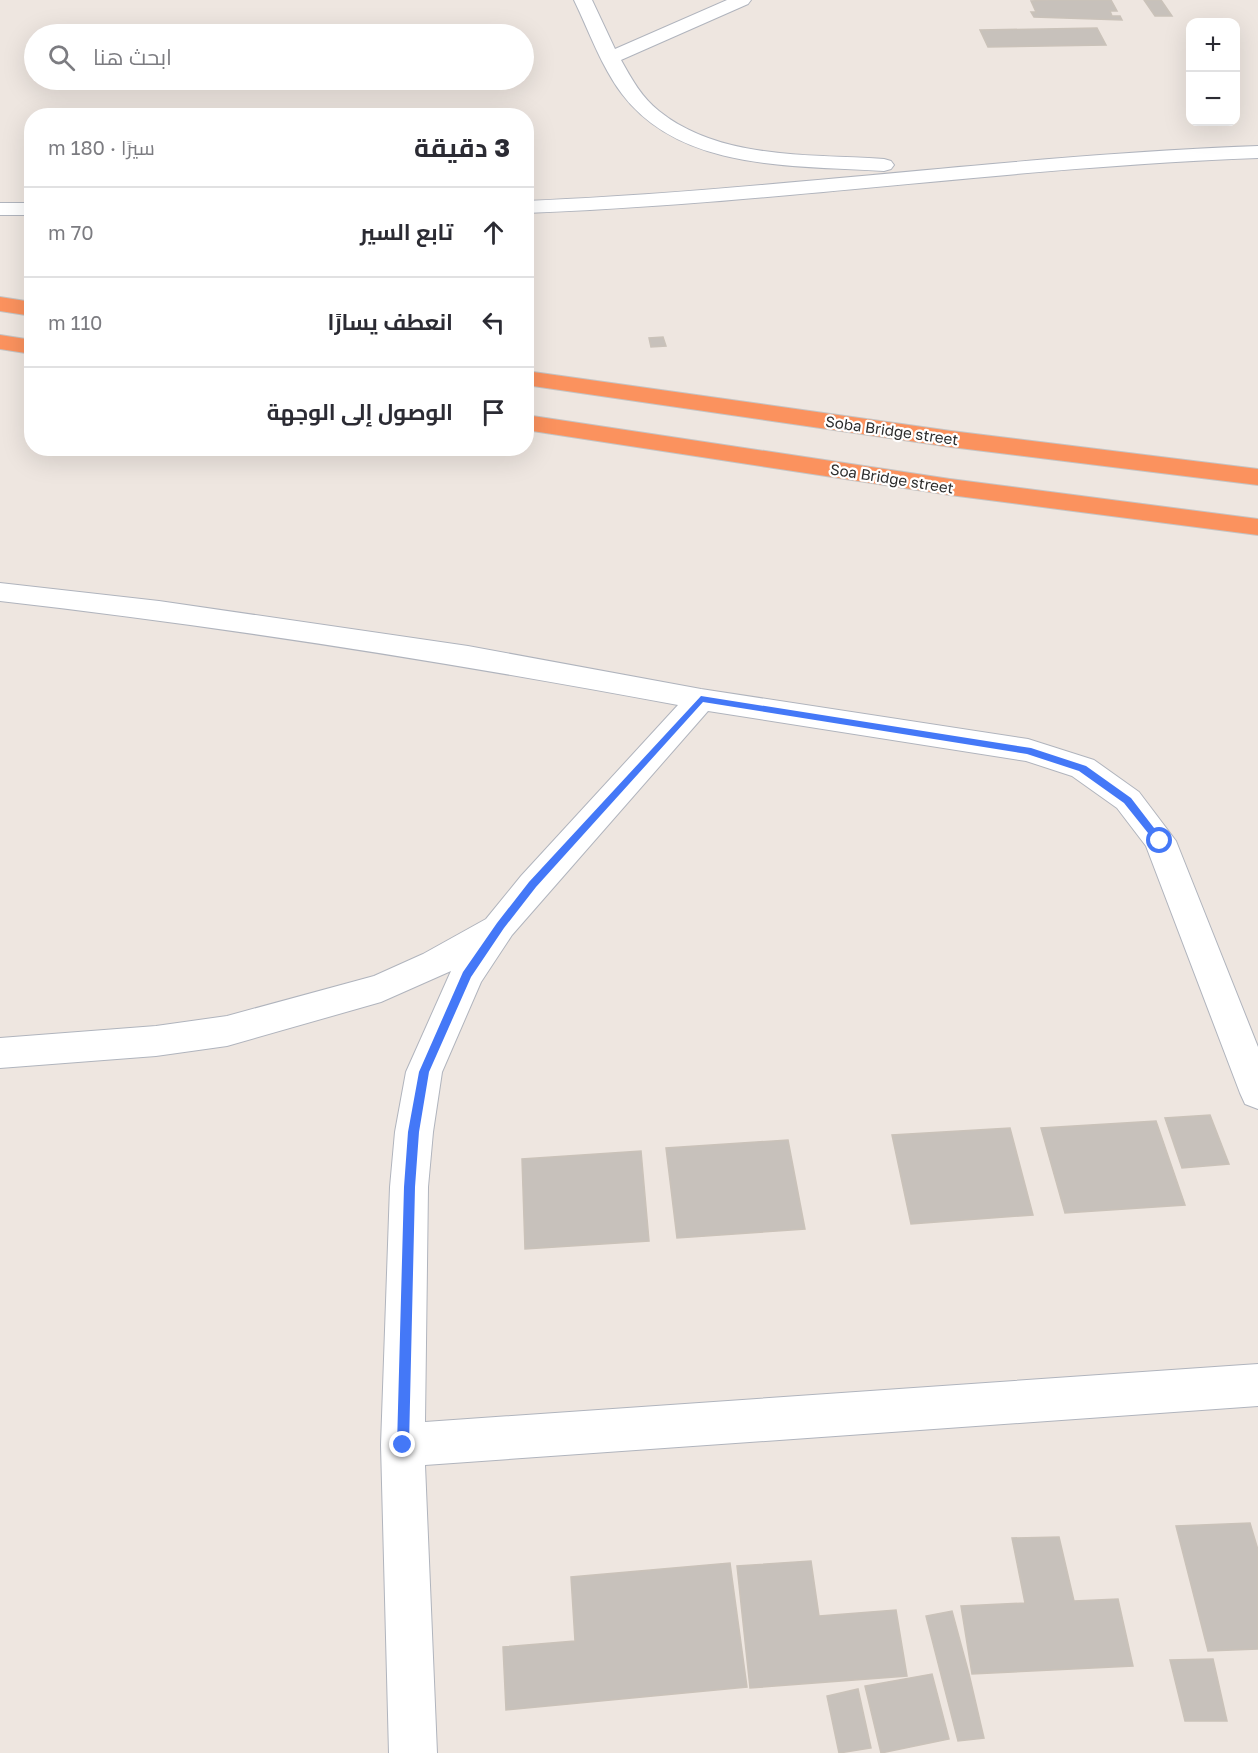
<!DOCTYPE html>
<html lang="ar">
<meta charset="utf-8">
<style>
:root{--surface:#fff;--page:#f7f7f7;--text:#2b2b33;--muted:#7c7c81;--line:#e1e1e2}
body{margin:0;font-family:"Golos Text",Cairo,sans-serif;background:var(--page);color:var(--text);direction:rtl}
.controls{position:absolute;right:18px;top:18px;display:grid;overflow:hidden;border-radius:12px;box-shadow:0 6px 24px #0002}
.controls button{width:54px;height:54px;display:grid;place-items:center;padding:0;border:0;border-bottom:2px solid var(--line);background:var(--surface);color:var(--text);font:30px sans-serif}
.stop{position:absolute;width:18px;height:18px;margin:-14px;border:4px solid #4478f7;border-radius:50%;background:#fff}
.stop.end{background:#4478f7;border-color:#fff;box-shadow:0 2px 6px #0008}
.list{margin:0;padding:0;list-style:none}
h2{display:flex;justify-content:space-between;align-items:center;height:78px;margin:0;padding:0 24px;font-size:26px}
h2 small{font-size:20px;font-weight:400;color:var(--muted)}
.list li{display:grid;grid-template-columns:39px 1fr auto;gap:18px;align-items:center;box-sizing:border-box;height:90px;padding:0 24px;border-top:2px solid var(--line)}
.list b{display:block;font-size:22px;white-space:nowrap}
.list em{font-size:20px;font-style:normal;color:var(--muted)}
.icon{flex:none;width:33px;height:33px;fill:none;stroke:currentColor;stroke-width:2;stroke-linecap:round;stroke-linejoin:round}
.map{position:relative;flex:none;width:1258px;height:1753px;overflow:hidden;direction:ltr}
.search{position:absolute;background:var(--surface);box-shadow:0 6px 24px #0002;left:24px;top:24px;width:510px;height:66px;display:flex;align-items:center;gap:15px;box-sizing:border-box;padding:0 21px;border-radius:33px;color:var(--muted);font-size:22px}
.panel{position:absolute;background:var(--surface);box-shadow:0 6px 24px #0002;left:24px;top:108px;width:510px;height:348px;border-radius:24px;direction:rtl}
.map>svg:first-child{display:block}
.building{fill:#c7c1bb;stroke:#cac2b9;stroke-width:1.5}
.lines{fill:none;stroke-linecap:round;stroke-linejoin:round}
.street-casing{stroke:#b0b4bd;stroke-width:2}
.highway-casing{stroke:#c4c4c4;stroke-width:2}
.street{fill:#fff;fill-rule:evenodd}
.highway{fill:#fb925e;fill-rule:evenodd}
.route{fill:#4478f7}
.labels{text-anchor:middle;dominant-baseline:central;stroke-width:4.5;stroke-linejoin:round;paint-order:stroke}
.far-street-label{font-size:15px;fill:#2d2d2d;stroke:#fff}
</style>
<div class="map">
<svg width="1258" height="1753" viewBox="0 0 1258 1753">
<rect width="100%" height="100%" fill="#eee6e0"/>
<g class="building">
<path d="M1049,0h62l6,11h-7l2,5h8l2,4 -88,-3 -3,-5h5l-5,-11z"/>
<path d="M1144,0h17l11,16h-17z"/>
<path d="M1097,28l9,17 -118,2 -8,-17z"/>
<path d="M663,337l3,9 -15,1 -2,-9z"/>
<path d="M1210,1115l19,49 -47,4 -17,-50z"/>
<path d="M1156,1121l29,84 -120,8 -24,-85z"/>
<path d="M1010,1128l23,87 -122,9 -19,-89z"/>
<path d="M788,1140l17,89 -128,9 -11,-90z"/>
<path d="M641,1151l8,90 -124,8 -3,-90z"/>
<path d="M1250,1523l8,27v99l-50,2 -32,-125z"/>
<path d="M1059,1537l15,64 44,-2 15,67 -161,8 -11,-68 64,-3 -13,-65z"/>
<path d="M811,1561l8,55 77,-6 11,66 -157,12 -13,-122z"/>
<path d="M730,1563l17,124 -241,23 -3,-63 72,-6 -4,-64z"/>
<path d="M952,1611l17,63 15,64 -26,3 -32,-125z"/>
<path d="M1213,1659l14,62h-42l-15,-61z"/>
<path d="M932,1674l17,65 -68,14 -16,-67z"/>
<path d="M858,1689l13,59 -32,5 -12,-57z"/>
</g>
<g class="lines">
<defs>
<g id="street">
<path d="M574,0h18l23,49 112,-49h24l-3,4 -127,56c10,18 21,38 38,51 61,49 151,43 225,48l7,2 3,4 -3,4 -7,2c-89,-6 -203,1 -262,-77 -21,-28 -33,-63 -48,-94z"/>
<path d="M1258,146v12c-245,9 -487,46 -732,55v-12c245,-10 487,-46 732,-55z"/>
<rect x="0" y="203" width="32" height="12"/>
<path d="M0,583l159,18 309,45 233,43 327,50 66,21 45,32 37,49 82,206v62l-13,-5 -5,-11 -94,-247 -29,-38 -45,-32 -46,-15 -318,-50 -196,224 -31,47 -39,90 -9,60 -5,55 -3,235 833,-58v42l-833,59 12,288h-48l-8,-308 9,-258 5,-55 11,-60 45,-101 -70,31 -154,44 -71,10 -156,12v-30l156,-12 71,-10 147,-40 49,-22 63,-35 35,-43 157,-171c-225,-42 -450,-78 -678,-104z"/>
</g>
<g id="highway">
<path d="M0,297l32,5v14l-32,-5z"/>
<path d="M0,335l32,5v14l-32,-5z"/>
<path d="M526,371l425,60 307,38v16l-307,-38 -425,-62z"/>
<path d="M526,415l424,64 308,40v16l-308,-40 -424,-65z"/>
</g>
</defs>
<use href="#street" class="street-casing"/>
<use href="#highway" class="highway-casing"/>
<use href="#street" class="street"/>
<use href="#highway" class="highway"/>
</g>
<path class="route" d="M701,696l330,52 55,18 45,32 33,43 -8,2 -32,-40 -45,-32 -52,-17 -324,-52 -167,185 -32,41 -33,49 -42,95 -10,60 -4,55 -6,258 -6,6 -6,-6 7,-258 4,-55 11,-60 44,-100 34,-49 32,-41z"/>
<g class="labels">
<g class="far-street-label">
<text transform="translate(892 430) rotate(8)">Soba Bridge street</text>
<text transform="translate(892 478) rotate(9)">Soa Bridge street</text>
</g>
</g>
</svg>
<div class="controls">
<button>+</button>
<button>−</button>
</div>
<div class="stop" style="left:1160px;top:841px"></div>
<div class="stop end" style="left:403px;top:1445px"></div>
<div class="search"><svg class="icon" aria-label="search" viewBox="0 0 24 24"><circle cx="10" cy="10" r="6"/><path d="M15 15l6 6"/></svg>ابحث هنا</div>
<section class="panel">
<h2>3 دقيقة<small>سيرًا · 180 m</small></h2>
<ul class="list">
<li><svg class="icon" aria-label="ahead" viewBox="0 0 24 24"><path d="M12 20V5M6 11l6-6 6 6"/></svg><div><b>تابع السير</b></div><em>70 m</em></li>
<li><svg class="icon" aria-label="left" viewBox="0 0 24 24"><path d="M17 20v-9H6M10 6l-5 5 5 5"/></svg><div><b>انعطف يسارًا</b></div><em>110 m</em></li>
<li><svg class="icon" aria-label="arrive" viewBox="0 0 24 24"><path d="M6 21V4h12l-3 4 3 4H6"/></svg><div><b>الوصول إلى الوجهة</b></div></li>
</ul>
</section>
</div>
